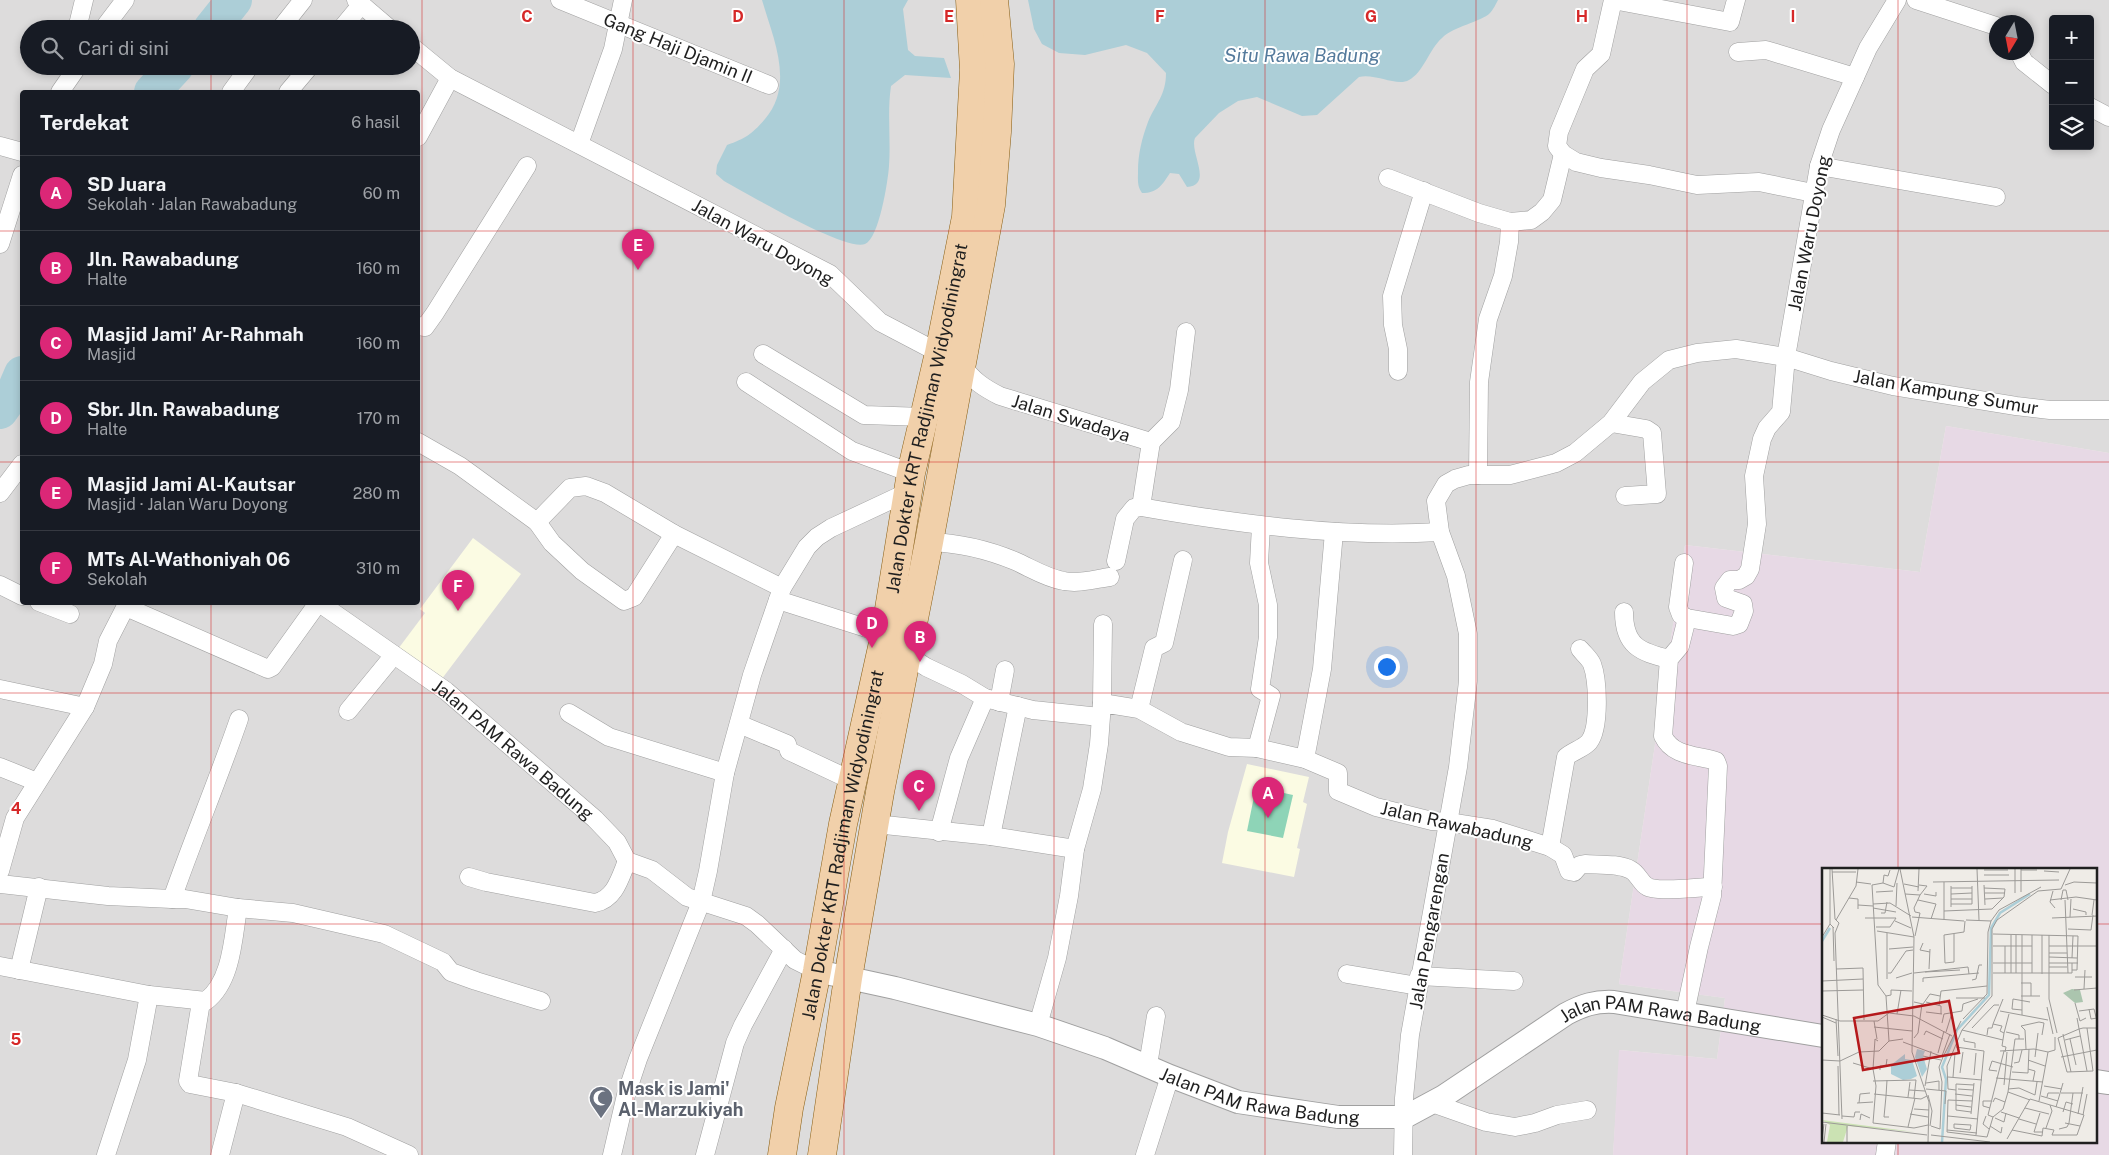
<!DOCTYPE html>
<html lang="id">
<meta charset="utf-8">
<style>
:root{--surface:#171b24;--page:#242831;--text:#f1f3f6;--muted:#9ea1a6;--line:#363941;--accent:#db2777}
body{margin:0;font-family:"Public Sans",sans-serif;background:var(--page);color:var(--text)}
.controls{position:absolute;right:15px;top:15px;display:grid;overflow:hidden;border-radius:5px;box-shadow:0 2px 8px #0003}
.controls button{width:45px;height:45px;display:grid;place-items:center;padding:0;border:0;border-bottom:1px solid var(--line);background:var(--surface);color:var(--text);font:25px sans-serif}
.compass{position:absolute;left:1989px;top:15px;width:45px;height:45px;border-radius:50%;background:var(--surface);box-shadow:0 2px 8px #0003;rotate:190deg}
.you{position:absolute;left:1386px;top:666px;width:18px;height:18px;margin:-12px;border:4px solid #fff;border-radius:50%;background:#1a73e8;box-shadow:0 0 0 8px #1a73e833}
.badge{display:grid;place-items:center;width:32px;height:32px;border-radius:50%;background:var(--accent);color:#fff;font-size:16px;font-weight:700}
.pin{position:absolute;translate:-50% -41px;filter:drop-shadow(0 1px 2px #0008)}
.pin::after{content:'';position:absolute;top:26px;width:18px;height:15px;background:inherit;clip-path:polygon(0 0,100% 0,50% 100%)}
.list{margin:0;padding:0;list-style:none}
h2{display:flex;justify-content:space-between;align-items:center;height:65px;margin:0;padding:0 20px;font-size:21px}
h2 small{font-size:16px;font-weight:400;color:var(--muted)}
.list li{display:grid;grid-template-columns:32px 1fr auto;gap:15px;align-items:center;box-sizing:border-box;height:75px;padding:0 20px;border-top:1px solid var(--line)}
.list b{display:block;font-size:19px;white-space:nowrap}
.list p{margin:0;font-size:16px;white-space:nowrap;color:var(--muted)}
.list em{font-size:16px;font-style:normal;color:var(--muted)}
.icon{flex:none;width:28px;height:28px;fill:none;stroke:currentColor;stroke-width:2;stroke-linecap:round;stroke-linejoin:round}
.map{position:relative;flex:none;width:2109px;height:1155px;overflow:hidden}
.search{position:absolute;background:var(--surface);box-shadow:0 2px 8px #0003;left:20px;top:20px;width:400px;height:55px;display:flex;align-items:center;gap:12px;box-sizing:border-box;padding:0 18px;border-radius:28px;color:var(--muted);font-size:19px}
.panel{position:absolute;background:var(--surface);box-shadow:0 2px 8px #0003;left:20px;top:90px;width:400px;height:515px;border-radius:5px}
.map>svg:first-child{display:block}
.residential{fill:#dddcdc;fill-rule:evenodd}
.industrial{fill:#e7d9e5;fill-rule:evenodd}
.education{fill:#fbfbe3}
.pitch{fill:#8ed4b7}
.water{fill:#acced7}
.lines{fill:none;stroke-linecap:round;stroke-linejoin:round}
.river{stroke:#acced7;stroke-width:36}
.minor-casing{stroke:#a0a0a0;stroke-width:19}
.tertiary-casing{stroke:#a0a0a0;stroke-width:24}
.primary-casing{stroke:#885e13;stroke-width:29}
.minor{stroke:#fff;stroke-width:18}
.tertiary{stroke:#fff;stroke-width:22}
.primary{stroke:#f1d0aa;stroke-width:28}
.grid{fill:none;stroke:#d62828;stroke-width:1;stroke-opacity:0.55}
.labels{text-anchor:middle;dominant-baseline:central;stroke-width:4;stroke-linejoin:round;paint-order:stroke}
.street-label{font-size:18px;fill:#1f1f1f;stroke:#fff}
.worship-label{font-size:18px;font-weight:bold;fill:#5b616d;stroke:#fff;text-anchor:start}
.water-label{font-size:19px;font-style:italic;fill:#547a9c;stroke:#fff}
.inset-river{fill:none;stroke:#acced7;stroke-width:2.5}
.inset-road{fill:none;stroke:#9c9a97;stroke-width:1}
.view{fill:#b5191c;fill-opacity:0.15;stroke:#b5191c;stroke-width:2.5}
.inset-edge{fill:none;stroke:#1f1f1f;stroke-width:2.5}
.grid-label{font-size:16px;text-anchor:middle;font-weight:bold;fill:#d62828;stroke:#fff;stroke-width:4;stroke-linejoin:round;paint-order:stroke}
</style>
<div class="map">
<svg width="2109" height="1155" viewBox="0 0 2109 1155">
<rect width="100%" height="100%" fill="#efece7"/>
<path class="residential" d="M0,0h2109v453l-163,-27 -26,146 -235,-27 -66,439 106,14 -8,61 -97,-9 -7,105h-1613zM2053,19h37v127h-37zM1996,22h30v30h-30zM29,29h382v37h-382zM22,92h396v510h-396z"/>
<path class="industrial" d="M1946,426l163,27v702h-496l6,-105 98,9 8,-61 -106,-14 66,-439 235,27zM1823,869h272v272h-272z"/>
<g class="education">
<path d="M473,538l48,36 -80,106 -43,-31 27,-36 -5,-4z"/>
<path d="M1247,764l62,13 -6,25 4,2 -10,44 3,1 -6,28 -72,-14 6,-31z"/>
</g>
<path class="pitch" d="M1256,787l37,8 -10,43 -36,-7z"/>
<g class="water">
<path d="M762,0h146l-5,9 5,41 7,6 29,2 7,20 -46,-3 -14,11c-4,27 0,53 -2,80 -1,15 -10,73 -24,78 -19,8 -119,-51 -141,-63l-8,-7 1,-9 10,-20c19,-7 25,-11 38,-26 30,-35 8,-81 -3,-119z"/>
<path d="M1028,0h470c-2,4 -5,10 -8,13 -9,9 -36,13 -48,25 -12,10 -19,35 -33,42 -12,7 -34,-7 -50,-3l-42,38 -15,1 -45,-19 -19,4 -19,12 -24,25c-6,14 19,47 -8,49l-8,-13 -9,-1c-8,12 -12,20 -28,20 -5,-7 -4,-13 -4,-22 0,-17 4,-33 10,-49 8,-19 18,-27 18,-49l-19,-20 -21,-8 -41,10 -26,-2 -17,-9 -8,-15z"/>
</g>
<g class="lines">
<g class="river">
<path d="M211,29l23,-29"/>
<path d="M152,92l24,-26"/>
<path d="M0,411l15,-21 7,-16"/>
</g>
<defs>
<g id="minor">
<path d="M356,0l34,29"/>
<path d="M560,0l209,85"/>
<path d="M1736,0l-6,22 -117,-22 -12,54 -16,15 -26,63 -2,14 6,8 13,8 25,6 48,7 48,10 62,-3 54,11"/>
<path d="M1916,0l80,26"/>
<path d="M77,29l7,-29"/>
<path d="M103,29l22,-29"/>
<path d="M280,29l23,-29"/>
<path d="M341,29l20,-24"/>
<path d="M411,46l39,32 380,196 50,48 82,43c10,15 22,23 38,31l151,46"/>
<path d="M1738,52l28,-2 89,27"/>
<path d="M2019,52l5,10 29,23"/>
<path d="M60,92l18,-26"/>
<path d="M231,92l19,-26"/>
<path d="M288,92l22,-26"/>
<path d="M2090,107l19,10"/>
<path d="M418,137l32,-59"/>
<path d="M579,144l34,-95 10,-49"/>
<path d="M0,146l22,6"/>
<path d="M1819,166l177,31"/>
<path d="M1388,178l91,35 31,9 21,-2 11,-8 10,-12 11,-46"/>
<path d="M0,244l22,-69"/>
<path d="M418,326l7,1 10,-14 92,-147"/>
<path d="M763,354l101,61 60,2"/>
<path d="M1398,371v-22l-5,-24 -1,-29 32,-105"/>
<path d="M746,382l106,69 59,22"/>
<path d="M1611,423l35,6 6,4 5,61 -32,2"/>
<path d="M418,442l42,24 77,56 15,21 30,28 42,30 10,-4 40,-63"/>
<path d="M1151,442l20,-20 8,-32 7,-58"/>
<path d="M1478,475l1,-93 9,-63 15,-43 6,-34 1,-20"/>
<path d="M0,493l22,-29"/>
<path d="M1141,507l10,-65"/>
<path d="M537,522l33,-34 16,-2 19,7 69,41 108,54"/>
<path d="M929,542c31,1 57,7 86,19 16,7 31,17 49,20 15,3 31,-2 46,-4"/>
<path d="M1116,561l9,-42 9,-11 7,-1c97,17 200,31 299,25"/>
<path d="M1684,563l-6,44 3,8 6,3 46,8 6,-2 5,-13 -1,-7 -17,-6 -2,-10 6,-8h9l7,-4 4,-7 7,-45 -3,-48 8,-37 5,-11 14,-16 5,-55 33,-191 12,-36 24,-53 13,-29 29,-48"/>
<path d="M0,585l22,11"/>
<path d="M778,600l107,34"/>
<path d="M39,602l31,12"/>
<path id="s1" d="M318,602l128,89 149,128 22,23 10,19 25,9 35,27 59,19 11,8 38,36 22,11"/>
<path d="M126,607l142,62 4,-2 46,-64"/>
<path d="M1624,612c0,34 16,40 45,47"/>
<path d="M908,652l1,4 17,11 36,17 23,14 48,12 67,7"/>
<path d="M0,689l85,18"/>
<path d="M999,702l6,-32"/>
<path d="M1102,703l1,-79"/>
<path d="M1139,709l15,-61 10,-5 19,-83"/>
<path d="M348,711l46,-56"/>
<path d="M569,713l40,24 116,36"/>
<path d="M739,724l48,20 2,7 64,30"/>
<path d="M1257,748l14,-52 -11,-7 8,-52v-32l-9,-42 2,-37"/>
<path d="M1305,759l17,-90 12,-137"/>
<path d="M0,767l37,15"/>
<path d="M875,824l116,12 84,13"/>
<path d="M939,832l20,-74 26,-60"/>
<path d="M991,836l27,-130"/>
<path d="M1550,847l16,-90c7,-6 18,-9 23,-15 11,-14 9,-62 3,-78 -2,-5 -8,-10 -12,-15"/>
<path d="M0,871l15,-53 70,-111 18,-43 5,-23 20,-39"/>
<path d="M469,877l17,5 109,21c20,-4 25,-25 32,-42"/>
<path d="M0,884l108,12 64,3c21,-60 46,-119 67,-180"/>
<path d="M172,899h13l53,9 55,5 91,21 59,28 8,10 25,9 65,20"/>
<path d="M0,966l149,29 57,6c26,-20 27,-63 32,-93"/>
<path d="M19,970l20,-83"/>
<path d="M1347,974l71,12"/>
<path d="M1419,976l95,5"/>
<path d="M201,1002l-13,79 2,3 46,9 111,34 62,28"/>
<path d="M1685,1013l14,-66 13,-51 6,-130 -2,-5c-19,-6 -43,-4 -53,-25l6,-77 11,-13 7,-28"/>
<path d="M1038,1025l19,-67 12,-62 6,-47 17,-60 7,-45 3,-41 37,6 42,23 48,15 28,1 48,11 33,14v18l38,16 56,14 16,1 45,7 57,18 13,8 6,16 5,1 6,-7 5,-1c13,1 34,-1 46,6 8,4 10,16 20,18 20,4 42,-1 62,-1"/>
<path d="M1148,1065l8,-49"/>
<path d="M1432,1103l54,19 29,5 20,-4 22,-8 30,-5"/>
<path d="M106,1155l31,-95 12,-65"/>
<path d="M220,1155l16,-62"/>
<path d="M612,1155l14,-60 12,-36 63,-157 7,-31 17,-98 27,-98 30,-87 25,-41 10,-10 14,-9 77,-36"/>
<path d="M705,1155l30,-112 8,-18 41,-76"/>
<path d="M1145,1155l25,-79"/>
<path d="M1403,1155l1,-57 6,-63 48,-268 10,-86v-47l-12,-58 -16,-44 -4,-31 10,-17 9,-5 14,-4h41l46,-12 19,-10 36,-30 31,-41 27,-22 28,-7 39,-4 50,8 45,14 62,15 123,20 34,4h59"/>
<path d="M1885,1155l2,-14"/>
</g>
<g id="tertiary">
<path id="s2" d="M817,971l78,17 143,37 67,23 65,28 68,26 100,15h67l39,-21 122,-82c17,-9 29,-13 48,-12l209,34"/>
<path d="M2095,1081l14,2"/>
</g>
<g id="primary">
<path id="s3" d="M782,1155l7,-47 28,-137 26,-147 42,-190 26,-161 28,-120 27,-136 8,-147 -4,-70"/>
<path d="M822,1155l26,-177 32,-186 49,-250 62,-337 6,-73 3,-68 -6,-64"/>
</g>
</defs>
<use href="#minor" class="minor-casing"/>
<use href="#tertiary" class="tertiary-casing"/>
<use href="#primary" class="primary-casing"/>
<use href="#minor" class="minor"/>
<use href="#tertiary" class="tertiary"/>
<use href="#primary" class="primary"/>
</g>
<path class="grid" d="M211,0v29M422,0v1155M633,0v1155M844,0v1155M1054,0v1155M1265,0v1155M1476,0v1155M1687,0v1155M1898,0v869M211,66v26M0,231h22M418,231h1691M0,462h22M418,462h1691M211,602v553M0,693h2109M0,924h1823M2095,924h14M1898,1141v14"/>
<defs>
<symbol id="mosque-pin" viewBox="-11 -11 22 30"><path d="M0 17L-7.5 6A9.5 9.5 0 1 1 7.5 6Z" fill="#6b7280" stroke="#fff"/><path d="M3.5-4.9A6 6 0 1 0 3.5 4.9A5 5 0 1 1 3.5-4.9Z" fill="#fff"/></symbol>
</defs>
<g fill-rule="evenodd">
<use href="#mosque-pin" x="587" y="1084" width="28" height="38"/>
</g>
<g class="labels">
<g class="street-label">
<text transform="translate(678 48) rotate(22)">Gang Haji Djamin II</text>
<text transform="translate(1809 233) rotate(-79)">Jalan Waru Doyong</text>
<text transform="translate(763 242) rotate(29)">Jalan Waru Doyong</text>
<text transform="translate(1946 392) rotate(10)">Jalan Kampung Sumur</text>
<text stroke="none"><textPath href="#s3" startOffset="751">Jalan Dokter KRT Radjiman Widyodiningrat</textPath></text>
<text transform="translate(1071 418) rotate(17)">Jalan Swadaya</text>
<text stroke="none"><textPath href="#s1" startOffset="245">Jalan PAM Rawa Badung</textPath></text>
<text transform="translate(1457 825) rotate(13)">Jalan Rawabadung</text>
<text stroke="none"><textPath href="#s3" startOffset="316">Jalan Dokter KRT Radjiman Widyodiningrat</textPath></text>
<text transform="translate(1429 931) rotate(-80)">Jalan Pengarengan</text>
<text stroke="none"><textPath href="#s2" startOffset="898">Jalan PAM Rawa Badung</textPath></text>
<text stroke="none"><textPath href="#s2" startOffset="462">Jalan PAM Rawa Badung</textPath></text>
</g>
<g class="worship-label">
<text x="618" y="1088">Mask is Jami'<tspan x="618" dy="21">Al-Marzukiyah</tspan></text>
</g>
<g class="water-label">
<text x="1302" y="55">Situ Rawa Badung</text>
</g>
</g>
<g transform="translate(1822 868)">
<rect width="275" height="275" fill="#efece7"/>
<path d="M0,252l93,12 -67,-6 -5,16h-16l3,-17z" fill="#cbe2b3"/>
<path d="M250,121l8,1 3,12 -8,1 -12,-10z" fill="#abc5ae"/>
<path d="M95,181l8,2 -2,5 4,13 -5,8 -7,-20zM83,186v5l7,1 5,16 -6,3 -8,1 -12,-6v-9z" fill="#acced7"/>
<path class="inset-river" d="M0,73l8,-13M120,274l4,-63 -4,-12 15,-37 32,-35 2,-67 9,-15 30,-19"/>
<path class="inset-road" d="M8,1v55l4,4M10,1l3,50M78,1l14,68 -2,115 17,50 -1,40M155,1l2,51M193,1v24M199,1v23M162,2h24M199,2h16M222,3l15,1M10,4h24M162,7h25M34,14l15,2M111,14l126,-2M122,14v38M61,15l1,-8 4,1 2,-6M82,16l15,3M97,17l8,1 -7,9M162,17l1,20M243,17l9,-3 23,1M129,18v21M129,20h21M96,23l1,-22M231,23l-3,11 5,6M54,24l17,-1M163,25h20M83,26l15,1M102,26l12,2v-4M129,26l21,-1M27,30l9,1v10M129,31h21M163,31l18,-1M96,32l18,4 -5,15M228,32l26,-3 21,3M239,32l2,-10h3l2,10M243,32l3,73M51,36l17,-1 21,13M129,36h21v-18M36,37l15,1M74,38l1,-23M51,40l23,4M251,41l13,3v3M122,43l48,-2 12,-12 1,-8 -21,-1M59,45h4l2,-11M270,47l2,-15M90,49l52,4M248,49l1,-18M43,50h31l-6,9h-14M230,50l45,-2M13,51l4,4 -4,10 7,186M14,52l20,-34 2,-17M144,52l25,1M73,53l16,7M11,59l1,34M246,61l23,1 2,-15M55,63l37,6M65,65v46M132,66v28l-9,1 -1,-28 20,-3 1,-11M171,66l85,2 -1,34h-5M200,67v80M227,67v64l8,34M93,68l5,-23 -5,-1 -1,-4 6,-13M0,69l8,-13M101,75l-3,7 10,2M171,78h39M227,78h48M67,81l24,-2M227,85h18M227,89l28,1M250,90l1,-22M171,95h39M227,95h29M227,99h18M14,101l27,-1 1,52M107,101l1,-20M103,104l35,-2M66,105h3l15,-22 7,-1M92,105l54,-6 1,7M171,105h79v-10M183,105v-27M189,105v-38M194,105v-38M210,105v-38M220,106v-39M253,109h17M74,110l16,-5M150,112l4,-1 3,-14h3M0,113l41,-2M101,114v-4l56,-5M199,115h10v13M262,121l1,-19M252,122l23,-2M0,123l41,-1M64,128l5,-1v-5l21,1M199,128h19M134,130h29M181,131l-10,25 9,2 -2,5 4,2 -2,13 4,1 -1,5M92,134l9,2 7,-10 10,2M104,134l15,4v8M253,135l5,18 6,-3M117,138l2,-15 46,-5M225,139l6,27M267,141l2,10 6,-1M200,142l-10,-1 1,-10 17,3M178,143l48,9M257,143l15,-2 3,12M104,144l16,2M75,146l4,-24M0,147l18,6h38l11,-8 25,3 38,20M0,149l14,6M255,150l10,53M14,151l2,37M141,151l24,-25 1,-62 3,-11 8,-11 42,-23M52,153l3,18M217,154l5,1 -2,12M120,155l2,-9 18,-3 1,-7 15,-5M199,158l4,4 1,19M199,158l18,-4M52,159l38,4M150,160l22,-23h5M265,160l6,43 -26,1 -9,-34 21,-9 4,-1h14M140,162l41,10M124,164l6,-19M184,164l13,3v4M182,165l5,-19M241,166l8,38M102,167l2,-4 17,8M165,167l1,-7h4l1,-4M92,170l4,-5 4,-29M142,170v3l11,2v5M248,171l6,26M243,172l15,-4M67,173l-3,-45 -8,-11 -6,-100 11,-2 11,4 5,-18M81,174l40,15 -4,10 3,15 -2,47 -9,-3M134,179l28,4 -8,84M178,183l34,-2 14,3M116,185l6,-22M101,188l18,4M120,188l8,-22M121,189l18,-36M213,189l3,-24M239,189l36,-7M0,192l18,1 19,-9 20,-1 10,-10 14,-2M206,192l17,6M31,195l20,6M192,195l5,-1 3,-12M16,198l1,49M206,201l7,2 -2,10M58,202v-4h6l1,-7M175,203l-8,-1 3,-9 21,6M190,204l16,1 1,-24M138,205l3,-21M152,207l2,-22M126,209l34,3M131,209l2,-24M174,210l47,4M51,213l43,-1 -2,18M104,215l13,-2v9M182,217l3,-33M103,218l6,-35M222,218l18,3M104,221l20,2 -1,13M136,221l15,1M186,221l11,-1 16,7 2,-13M87,222l16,1M134,222l-8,-1 -1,-23 15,-36 30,-34v-67l5,-9 41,-29 23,-2 9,-20M186,224l22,8M239,225h22M52,226l47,5 6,-3M133,226l17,2M106,227l4,16 -2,15M64,228l-2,21h5M64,228l1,-16M219,228l17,5M86,229l2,-15M225,229l1,-4h11M150,233l-24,-1 -1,32 40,5 6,-20 10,-8 5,-17 7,-53h9M217,233l9,-49 7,-2v-13M171,234l2,-4 10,4M35,235l16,-1M37,235l1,-9 10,-1M134,237l15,2M234,239l7,-24M168,240l-7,-2v-5h8M203,240l24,6M92,241l15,1M134,242v-26l18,1M134,242l15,2M179,244l18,6M241,244l3,-10 7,2M0,245l18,2M218,245l-6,19h9M88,246l18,3M149,246l3,-31M256,246l5,-27M261,247l4,-21M20,248l12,1 1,-5h5M126,248l30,3M164,248l-3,8 6,5M171,249l-5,-2 16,-64M173,250l9,4 2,-9M197,251l17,5M38,252l1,-6 9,4M0,254l105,13M51,255l3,-37 -3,-17 2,-30 3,2M51,255l41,5 14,-3M243,255l15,3M132,256v4l16,2 1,-5M132,256l17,1M168,258l11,7 1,-6M86,259l7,-29M224,260l6,-17 -2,-6M237,261l8,-2 2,-4 4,-30M125,262l30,3M190,262l30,6 1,-8 11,2 -2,5h25M109,267l59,7M0,271l2,-15M185,271l23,-40 54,16 -7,20M2,274l2,-18M25,274v-16"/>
<path class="view" d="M127,133l10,52 -96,17 -9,-52z"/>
<rect width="275" height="275" class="inset-edge"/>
</g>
<g class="grid-label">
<text x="527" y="22">C</text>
<text x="738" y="22">D</text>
<text x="949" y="22">E</text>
<text x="1160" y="22">F</text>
<text x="1371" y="22">G</text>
<text x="1582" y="22">H</text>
<text x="1793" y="22">I</text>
<text x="16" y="814">4</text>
<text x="16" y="1045">5</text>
</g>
</svg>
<div class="controls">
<button>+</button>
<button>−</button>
<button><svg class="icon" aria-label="layers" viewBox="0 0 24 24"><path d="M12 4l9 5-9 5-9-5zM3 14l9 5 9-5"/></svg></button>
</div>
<svg class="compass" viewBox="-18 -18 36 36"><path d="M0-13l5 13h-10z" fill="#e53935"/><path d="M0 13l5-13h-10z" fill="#9ea1a6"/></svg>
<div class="you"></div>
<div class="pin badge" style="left:1268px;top:818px">A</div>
<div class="pin badge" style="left:920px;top:662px">B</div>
<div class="pin badge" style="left:919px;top:811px">C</div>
<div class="pin badge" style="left:872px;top:648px">D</div>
<div class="pin badge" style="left:638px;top:270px">E</div>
<div class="pin badge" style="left:458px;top:611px">F</div>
<div class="search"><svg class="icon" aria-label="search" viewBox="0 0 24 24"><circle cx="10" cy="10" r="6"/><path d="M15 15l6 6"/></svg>Cari di sini</div>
<section class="panel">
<h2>Terdekat<small>6 hasil</small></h2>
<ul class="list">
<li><span class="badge">A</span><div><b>SD Juara</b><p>Sekolah · Jalan Rawabadung</p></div><em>60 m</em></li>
<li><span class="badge">B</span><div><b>Jln. Rawabadung</b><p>Halte</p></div><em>160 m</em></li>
<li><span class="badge">C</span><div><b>Masjid Jami' Ar-Rahmah</b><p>Masjid</p></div><em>160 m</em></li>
<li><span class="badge">D</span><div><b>Sbr. Jln. Rawabadung</b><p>Halte</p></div><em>170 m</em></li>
<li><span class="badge">E</span><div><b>Masjid Jami Al-Kautsar</b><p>Masjid · Jalan Waru Doyong</p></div><em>280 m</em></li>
<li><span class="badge">F</span><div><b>MTs Al-Wathoniyah 06</b><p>Sekolah</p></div><em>310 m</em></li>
</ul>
</section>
</div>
